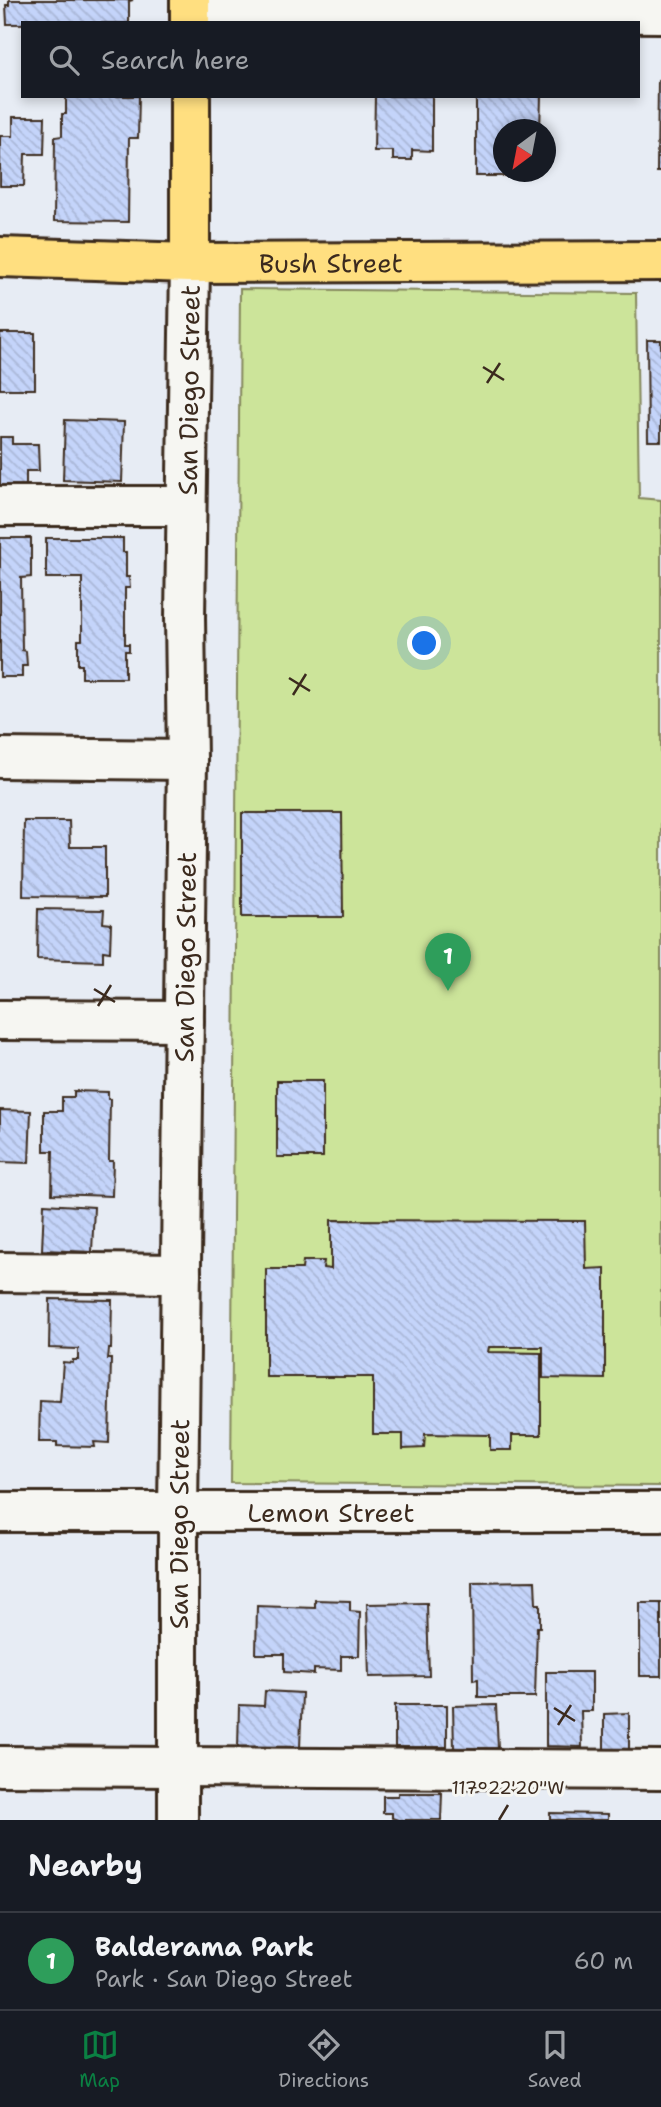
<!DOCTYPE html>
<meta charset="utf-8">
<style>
:root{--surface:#171b24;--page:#242831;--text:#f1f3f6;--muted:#9ea1a6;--line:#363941;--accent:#0b8043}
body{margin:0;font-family:"Shantell Sans",sans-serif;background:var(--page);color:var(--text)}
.compass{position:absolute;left:493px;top:119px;width:63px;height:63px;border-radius:50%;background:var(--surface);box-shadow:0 4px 10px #0003;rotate:212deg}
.you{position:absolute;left:425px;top:644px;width:24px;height:24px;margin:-18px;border:5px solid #fff;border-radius:50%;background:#1a73e8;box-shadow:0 0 0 10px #1a73e833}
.badge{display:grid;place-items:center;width:46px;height:46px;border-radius:50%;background:var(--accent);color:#fff;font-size:23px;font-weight:700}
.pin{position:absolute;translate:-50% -58px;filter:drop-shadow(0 2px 4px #0008)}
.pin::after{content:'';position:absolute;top:37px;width:24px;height:21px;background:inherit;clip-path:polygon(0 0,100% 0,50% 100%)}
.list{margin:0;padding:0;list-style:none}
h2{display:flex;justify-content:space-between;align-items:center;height:91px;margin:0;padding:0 28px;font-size:30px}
h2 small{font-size:23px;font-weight:400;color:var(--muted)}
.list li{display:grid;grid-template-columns:46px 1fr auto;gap:21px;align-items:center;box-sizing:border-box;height:98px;padding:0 28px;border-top:2px solid var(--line)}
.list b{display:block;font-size:26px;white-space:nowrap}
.list p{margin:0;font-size:23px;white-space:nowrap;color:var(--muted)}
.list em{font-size:23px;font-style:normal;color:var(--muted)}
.icon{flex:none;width:38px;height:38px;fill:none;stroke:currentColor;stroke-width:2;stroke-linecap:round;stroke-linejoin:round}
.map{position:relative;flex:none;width:661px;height:1820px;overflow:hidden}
.search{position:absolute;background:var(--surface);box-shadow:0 4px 10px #0003;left:21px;right:21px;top:21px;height:77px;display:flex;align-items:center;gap:18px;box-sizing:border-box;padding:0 24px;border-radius:0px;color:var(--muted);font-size:26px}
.sheet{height:189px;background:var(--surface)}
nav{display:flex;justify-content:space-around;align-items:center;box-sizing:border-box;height:98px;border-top:2px solid var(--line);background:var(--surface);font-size:19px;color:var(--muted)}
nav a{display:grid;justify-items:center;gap:4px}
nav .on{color:var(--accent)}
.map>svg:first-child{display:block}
.park{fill:#cce49a;stroke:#84875c;stroke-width:2}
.building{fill:url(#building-back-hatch);stroke:#3b2a1e;stroke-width:2}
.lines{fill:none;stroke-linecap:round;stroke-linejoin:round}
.minor-casing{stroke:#3b2a1e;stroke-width:44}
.major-casing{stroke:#3b2a1e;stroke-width:44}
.minor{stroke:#f6f6f2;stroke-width:38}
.major{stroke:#ffdf80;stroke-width:38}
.ticks{fill:none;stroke:#3b2a1e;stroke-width:2.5}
.labels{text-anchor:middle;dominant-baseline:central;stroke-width:6;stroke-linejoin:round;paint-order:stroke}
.street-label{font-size:26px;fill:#3b2a1e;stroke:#f6f6f2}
.ticks-label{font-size:18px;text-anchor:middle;fill:#3b2a1e;stroke:#f6f6f2;stroke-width:6;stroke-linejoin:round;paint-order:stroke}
</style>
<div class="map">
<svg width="661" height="1820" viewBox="0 0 661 1820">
<defs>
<pattern id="building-back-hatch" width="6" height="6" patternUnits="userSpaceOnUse" patternTransform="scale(1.75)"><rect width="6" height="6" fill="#c4d4fa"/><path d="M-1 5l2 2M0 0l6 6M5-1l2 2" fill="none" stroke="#a9b6d6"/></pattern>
</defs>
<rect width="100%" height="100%" fill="#e7ecf4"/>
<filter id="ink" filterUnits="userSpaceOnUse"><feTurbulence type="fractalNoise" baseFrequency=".0143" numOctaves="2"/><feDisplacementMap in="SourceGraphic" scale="14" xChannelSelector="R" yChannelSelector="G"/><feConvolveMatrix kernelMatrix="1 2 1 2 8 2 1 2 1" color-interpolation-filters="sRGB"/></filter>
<g filter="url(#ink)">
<path class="park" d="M240,289l396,4 3,205 22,2v986l-430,-3z"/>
<g class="building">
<path d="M9,0h124l-4,1v22l-122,1 -1,-19h3z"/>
<path d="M661,80v92h-4l1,-91z"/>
<path d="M66,96h73l-1,42h-9l-1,84 -74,-1 1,-84 7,-1v-22h4z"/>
<path d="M375,96h57v55l-20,-1v10h-19v-9h-19z"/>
<path d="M476,96h65l-1,34h-36v42h15v4h-43z"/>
<path d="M13,117h32l-1,37h-19l-1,32h-24v-50h13z"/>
<rect x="0" y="333" width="35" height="56"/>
<path d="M647,340h14v101h-13z"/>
<path d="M65,420l59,2 -2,60 -59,-2z"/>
<path d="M0,437h12v7h26l1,27h-13v14h-26z"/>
<path d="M0,538h31v39l-10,1 1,72 4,1 1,15h-5v11h-22z"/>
<path d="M46,538h77v14h3v25h3l1,11h-5v56h4v7h-4v27h-43v-13h-4v-25h4v-62h-36z"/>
<path d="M242,813h100l1,104h-101z"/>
<path d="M24,821h45l1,26h35v50l-82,-1z"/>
<path d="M38,909l66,1 -1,13 8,1 -1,28 -7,-1v10l-66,-2z"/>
<rect x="277" y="1081" width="46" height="76"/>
<path d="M74,1091l34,1v7h2l-1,62h4l-1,35 -60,-2 1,-43h-9v-40h18v-14h12z"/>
<path d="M0,1110l31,1 -2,52 -29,-1z"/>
<path d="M44,1204l50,3 -2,45 -50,-2z"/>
<path d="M331,1220l254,1 1,48 19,-1v111l-62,-1v-31h-54l-1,5 53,1v82h-29v15h-22v-15l-65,-1 -1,14 -21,1v-15h-30v-57h-107v-108h36l1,-8h21l-1,7 8,1z"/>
<path d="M50,1299l62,1 -1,49h-2l-1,10h3l-2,84 -15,-1 1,5 -38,-1v-4h-18l1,-41 20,1 3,-40 10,1v-3h5v-11l-29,-1z"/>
<path d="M535,1581l1,23h4v23h-3l-2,70h-57v-18l-5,1 -1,-98z"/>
<path d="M315,1600l35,1v10l10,1 -1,44h-18v14l-27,-1v5l-30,-2v-18h-28l1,-48 58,2z"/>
<path d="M427,1603l2,73 -60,1 -2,-73z"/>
<rect x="640" y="1603" width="21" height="73"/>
<path d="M546,1672h46v39h-11l1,36 -36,-1z"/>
<path d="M265,1691l37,2 -2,55 -12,-1v3l-50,-2 1,-43 25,1z"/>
<rect x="395" y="1705" width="52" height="42"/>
<path d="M496,1705l2,43 -44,1 -1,-43z"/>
<path d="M629,1713v38l-25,-1v-36z"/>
<path d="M398,1793h44l-1,27h-43l-6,-2v-5h-9v-17h15z"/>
<path d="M550,1813l58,1v6h-58z"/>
</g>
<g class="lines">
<defs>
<g id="minor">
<path d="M190,9l471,4"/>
<path d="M0,506h186"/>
<path d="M0,758l187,2"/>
<path d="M0,1020l184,1"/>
<path d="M0,1272l181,2"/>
<path id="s1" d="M0,1512h661"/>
<path d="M0,1766l661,4"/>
<path id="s2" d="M178,1820v-309l9,-751 -2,-142 5,-355"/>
</g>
<g id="major">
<path d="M190,0v23"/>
<path id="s3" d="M0,257l190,6 471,-2"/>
<path d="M190,263v-167"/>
</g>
</defs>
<use href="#minor" class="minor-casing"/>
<use href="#major" class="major-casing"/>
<use href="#minor" class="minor"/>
<use href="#major" class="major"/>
</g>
</g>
<path class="ticks" d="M483,367l21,13M487,383l13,-20M289,678l21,13M293,695l13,-21M94,989l21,13M98,1006l13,-21M554,1708l21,13M558,1725l13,-20M499,1820l9,-15"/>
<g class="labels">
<g class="street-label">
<text stroke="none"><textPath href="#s3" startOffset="331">Bush Street</textPath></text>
<text stroke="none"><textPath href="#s2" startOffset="1430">San Diego Street</textPath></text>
<text stroke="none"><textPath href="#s2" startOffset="863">San Diego Street</textPath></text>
<text stroke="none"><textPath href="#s1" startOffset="331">Lemon Street</textPath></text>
<text stroke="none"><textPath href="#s2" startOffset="296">San Diego Street</textPath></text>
</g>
</g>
<g class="ticks-label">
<text x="508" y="1794">117°22'20"W</text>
</g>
</svg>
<svg class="compass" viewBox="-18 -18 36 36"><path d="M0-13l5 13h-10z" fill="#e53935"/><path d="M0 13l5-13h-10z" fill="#9ea1a6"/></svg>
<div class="you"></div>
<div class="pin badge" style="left:448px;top:991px;background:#2e9e5b">1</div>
<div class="search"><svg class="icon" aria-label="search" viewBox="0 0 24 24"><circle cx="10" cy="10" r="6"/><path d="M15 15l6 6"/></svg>Search here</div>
</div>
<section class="sheet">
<h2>Nearby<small></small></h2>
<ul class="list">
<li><span class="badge" style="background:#2e9e5b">1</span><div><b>Balderama Park</b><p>Park · San Diego Street</p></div><em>60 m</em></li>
</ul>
</section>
<nav>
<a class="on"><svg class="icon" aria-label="map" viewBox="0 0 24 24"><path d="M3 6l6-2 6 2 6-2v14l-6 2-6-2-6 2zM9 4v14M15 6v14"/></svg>Map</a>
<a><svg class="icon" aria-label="directions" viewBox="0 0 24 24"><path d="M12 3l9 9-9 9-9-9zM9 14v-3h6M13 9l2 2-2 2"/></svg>Directions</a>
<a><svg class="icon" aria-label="saved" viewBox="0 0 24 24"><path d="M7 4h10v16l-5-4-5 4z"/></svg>Saved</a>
</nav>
